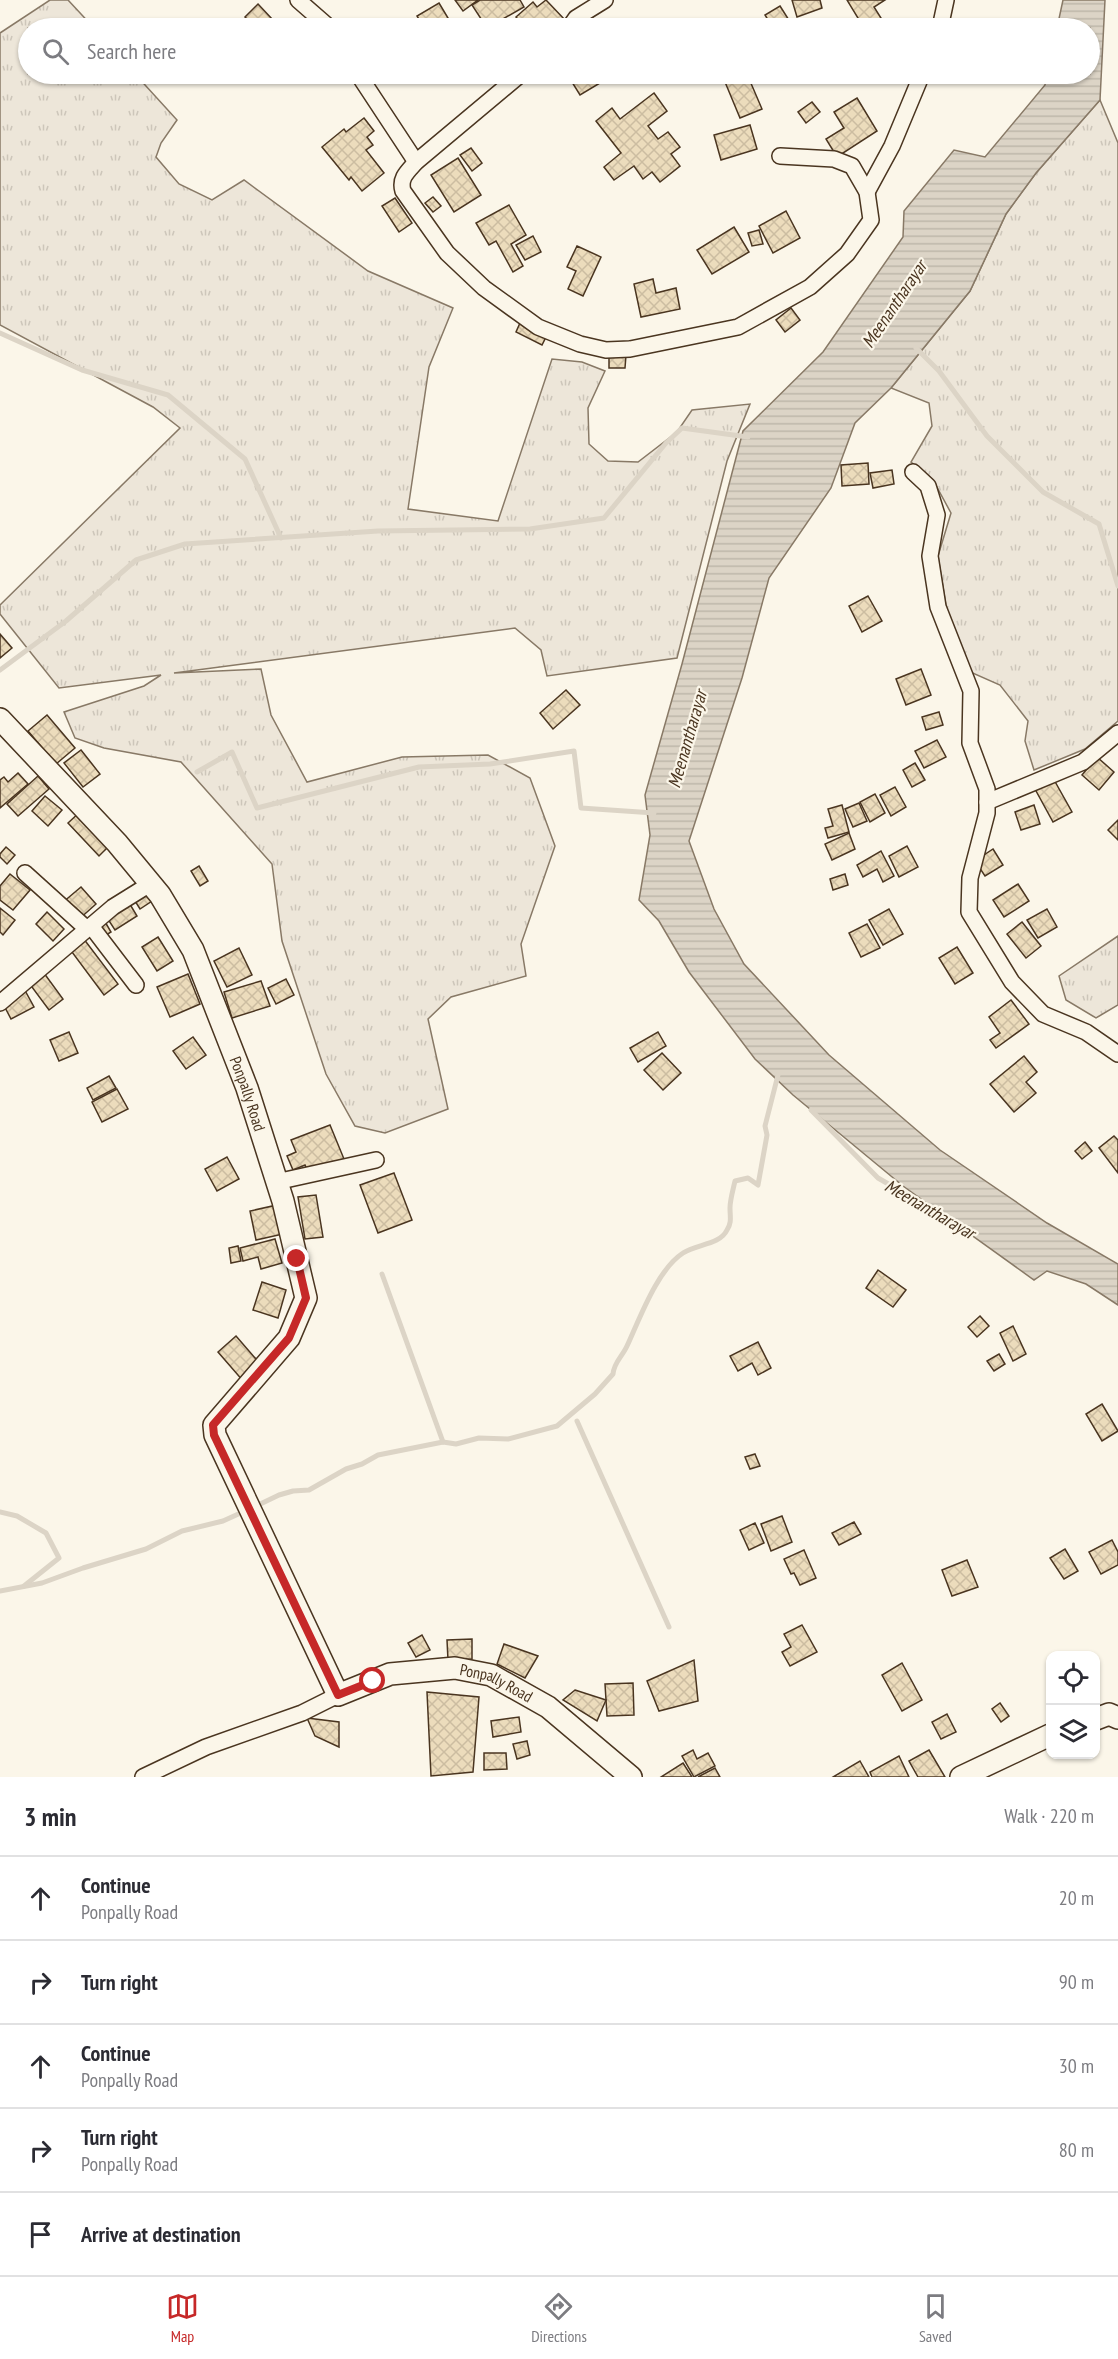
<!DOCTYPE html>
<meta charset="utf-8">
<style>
:root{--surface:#fff;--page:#f2f2f3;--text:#2b2b33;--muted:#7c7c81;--line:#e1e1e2;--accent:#c62828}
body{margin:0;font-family:"PT Sans Narrow",sans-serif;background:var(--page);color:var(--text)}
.controls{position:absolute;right:18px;bottom:18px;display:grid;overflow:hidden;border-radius:12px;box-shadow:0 2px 4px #0004}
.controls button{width:54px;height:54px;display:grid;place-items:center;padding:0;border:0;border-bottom:2px solid var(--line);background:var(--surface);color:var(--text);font:30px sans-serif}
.stop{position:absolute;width:18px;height:18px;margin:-14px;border:4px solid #c62828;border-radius:50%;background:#fff}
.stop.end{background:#c62828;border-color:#fff;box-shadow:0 2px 6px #0008}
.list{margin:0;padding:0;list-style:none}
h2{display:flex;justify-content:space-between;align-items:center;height:78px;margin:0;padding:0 24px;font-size:26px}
h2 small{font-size:20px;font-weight:400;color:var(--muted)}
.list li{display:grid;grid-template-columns:39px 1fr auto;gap:18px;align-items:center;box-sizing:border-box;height:84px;padding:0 24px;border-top:2px solid var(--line)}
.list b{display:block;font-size:22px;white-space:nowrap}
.list p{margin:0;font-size:20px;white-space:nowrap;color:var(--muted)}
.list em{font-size:20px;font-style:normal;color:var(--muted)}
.icon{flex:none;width:33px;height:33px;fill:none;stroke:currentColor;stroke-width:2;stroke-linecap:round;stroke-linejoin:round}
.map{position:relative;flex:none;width:1118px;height:1777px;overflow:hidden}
.search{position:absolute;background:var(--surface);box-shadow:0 2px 4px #0004;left:18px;right:18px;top:18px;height:66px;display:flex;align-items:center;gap:15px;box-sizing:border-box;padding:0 21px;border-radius:33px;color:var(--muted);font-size:22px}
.sheet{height:498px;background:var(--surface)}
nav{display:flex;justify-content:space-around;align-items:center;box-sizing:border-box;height:84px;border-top:2px solid var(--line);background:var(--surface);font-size:16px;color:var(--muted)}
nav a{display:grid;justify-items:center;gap:3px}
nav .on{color:var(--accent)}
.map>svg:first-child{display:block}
.grass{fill:url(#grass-tufts);stroke:#887966;stroke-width:1.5}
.water{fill:url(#water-rules);stroke:#887966;stroke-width:1.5}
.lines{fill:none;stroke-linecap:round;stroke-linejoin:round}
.stream{stroke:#dcd4c6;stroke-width:5}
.building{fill:url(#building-cross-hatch);stroke:#4a3520;stroke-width:1.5}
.minor-casing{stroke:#4a3520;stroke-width:18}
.secondary-casing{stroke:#4a3520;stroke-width:24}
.minor{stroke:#fbf6e9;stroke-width:15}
.secondary{stroke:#fbf6e9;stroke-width:21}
.route{stroke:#c62828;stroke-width:8}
.labels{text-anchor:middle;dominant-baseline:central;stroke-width:4.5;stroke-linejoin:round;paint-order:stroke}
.street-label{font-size:16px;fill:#4a3520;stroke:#fbf6e9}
.water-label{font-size:18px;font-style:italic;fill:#4a3520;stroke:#fbf6e9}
</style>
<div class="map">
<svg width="1118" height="1777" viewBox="0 0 1118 1777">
<defs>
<pattern id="grass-tufts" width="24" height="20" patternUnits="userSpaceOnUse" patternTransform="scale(1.5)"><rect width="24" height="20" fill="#ede6d9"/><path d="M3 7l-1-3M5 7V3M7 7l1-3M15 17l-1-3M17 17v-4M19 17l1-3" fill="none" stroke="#cdc6ba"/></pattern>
<pattern id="water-rules" width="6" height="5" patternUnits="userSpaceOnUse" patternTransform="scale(1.5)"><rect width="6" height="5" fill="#dcd4c6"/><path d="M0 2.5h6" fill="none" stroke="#beb7aa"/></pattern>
<pattern id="building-cross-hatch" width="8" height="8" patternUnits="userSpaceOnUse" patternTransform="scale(1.5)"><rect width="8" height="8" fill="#ecdcbc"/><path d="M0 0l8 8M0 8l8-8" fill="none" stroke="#ccbda1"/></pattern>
</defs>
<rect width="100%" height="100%" fill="#fbf6e9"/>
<g class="grass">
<path d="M50,0h18l26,28h-66v46h107l42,46 -16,23 -5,14 23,27 33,16 32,-20 124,91 85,37 -24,59 -21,142 90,12 54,-162 30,3 23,9 -17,37 1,36 19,17 30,1 39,-30 15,-22 58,-6 -23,57 -50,197 -130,18 -6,-26 -26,-22 -341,45 87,-4 10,46 36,67 95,-25 86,-2 42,23 25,68 -34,98 5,32 -75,21 -23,22 20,90 -63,24 -30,-7 -29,-52 -44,-133 -10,-77 -91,-102 -77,-14 -29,-10 -11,-26 80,-26 17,-11 -102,13 -59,-74v-9l180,-177 -27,-21 -153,-82v-292z"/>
<path d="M1100,100l18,43v578l-33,28 -51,21 -9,-29 3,-20 -28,-36 -32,-14 -20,-53 -10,-62 13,-43 -18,-33 -22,-18 21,-36 -3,-23 -38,-15 79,-97 36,-77 30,-41z"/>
<path d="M1118,936v69l-22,13 -30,-18 -7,-24z"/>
</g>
<path class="water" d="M1063,0h42l-5,100 -64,73 -30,41 -36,77 -79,97 -36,35 -24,65 -62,90 -27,100 -53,163 25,68 30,55 85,91 111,95 107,73 71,41v41l-32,-21 -39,-13 -13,9 -131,-94 -110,-91 -38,-36 -66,-87 -30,-51 -20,-21 11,-65 -5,-40 37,-131 61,-233 80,-79 80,-115 1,-26 50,-61 31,7 60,-72 2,-11h43v-46h-33z"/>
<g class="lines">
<g class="stream">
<path d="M0,333l82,37 86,25 77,64 36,79"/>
<path d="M916,348l23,23 48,65 56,56 56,32 19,62"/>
<path d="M0,670l66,-49 70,-61 49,-16 193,-13 152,-2 74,-11 62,-75 16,-15 66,9"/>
<path d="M197,772l35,-20 25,56 162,-41 71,-3 84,-13 7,57 73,5"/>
<path d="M811,1110l67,68 78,45"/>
<path d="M382,1274l61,168"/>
<path d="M577,1421l92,206"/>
<path d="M254,1507l25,-12 14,-4 16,-1 37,-21 16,-5 16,-9 65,-13 13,2 23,-6 29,1 49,-13 38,-32 18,-20c1,-12 9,-17 14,-28 13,-28 30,-76 56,-93 13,-9 37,-8 44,-23 5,-8 3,-13 3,-22 0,-8 3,-18 5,-27l13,-3 10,7 9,-50 -2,-9 13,-51"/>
<path d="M0,1512l17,4 29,17 13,25 -35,28"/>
<path d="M0,1591l42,-8 41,-15 63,-19 36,-18 41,-10 22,-10"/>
</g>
</g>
<g class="building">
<path d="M455,0h23l-15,11z"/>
<path d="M480,0h40l4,7 -37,21 -15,-23z"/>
<path d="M546,0l19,20 -9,8h-30l-10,-11 17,-15 4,5z"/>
<path d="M792,0h28l2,8 -25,9z"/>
<path d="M847,0h38l-11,7 7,11 -17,10z"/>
<path d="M439,3l9,15 -17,10h-7l-7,-12z"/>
<path d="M258,4l14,15 -10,9h-6l-11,-11z"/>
<path d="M780,6l12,19 -7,3h-12l-8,-13z"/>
<path d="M632,19l6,9h-23z"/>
<path d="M371,20l6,8h-13l-2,-2z"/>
<path d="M449,21l5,7h-15z"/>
<path d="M767,21l3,7h-24z"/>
<path d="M567,74h34l4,6 -25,15z"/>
<path d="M747,74l15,35 -22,9 -15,-36z"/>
<path d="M654,93l13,18 -19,15 10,13 10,-7 12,15 -9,7 9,12 -20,16 -8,-10 -9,7 -9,-13 -20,14 -10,-13 17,-14 -25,-32 16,-13 8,11z"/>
<path d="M857,98l20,33 -40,26 -11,-18 18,-11 -10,-16z"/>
<path d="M812,102l8,10 -14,11 -8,-11z"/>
<path d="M364,118l10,13 -7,6 6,8 -7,5 18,23 -22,18 -11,-14 -2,3 -27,-33 22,-18 2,3z"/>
<path d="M750,125l7,24 -36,11 -7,-25z"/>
<path d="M471,148l11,15 -10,8 -12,-16z"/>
<path d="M458,158l23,37 -27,17 -23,-37z"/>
<path d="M433,197l8,9 -8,6 -8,-9z"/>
<path d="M395,198l17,25 -13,9 -17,-26z"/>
<path d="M509,205l17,30 -15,9 12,22 -10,6 -17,-31 -7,4 -13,-22z"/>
<path d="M786,211l14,27 -27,15 -14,-27z"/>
<path d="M734,227l15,25 -37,22 -15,-24z"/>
<path d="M759,230l4,14 -11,2 -4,-13z"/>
<path d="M533,236l8,16 -16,8 -9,-15z"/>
<path d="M577,246l24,11 -18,39 -15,-7 8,-18 -9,-4z"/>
<path d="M653,279l3,14 20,-5 4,21 -39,8 -7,-33z"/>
<path d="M791,308l9,12 -15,12 -9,-12z"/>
<path d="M520,323l27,12 -5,10 -26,-13z"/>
<path d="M609,354l17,1 -1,13h-16z"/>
<path d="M868,463l1,21 -27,2 -1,-21z"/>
<path d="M892,470l2,14 -21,4 -3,-15z"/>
<path d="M868,596l14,25 -20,11 -13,-26z"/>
<path d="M0,634l12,14 -12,10z"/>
<path d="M921,669l10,26 -25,10 -10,-26z"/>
<path d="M566,690l14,15 -27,24 -13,-16z"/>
<path d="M939,712l4,13 -17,5 -4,-13z"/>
<path d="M47,715l28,33 -19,16 -28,-33z"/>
<path d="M937,740l9,17 -22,11 -9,-17z"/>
<path d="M81,750l19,24 -17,13 -19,-24z"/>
<path d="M1097,757l17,15 -15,18 -17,-15z"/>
<path d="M915,763l10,17 -13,7 -9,-17z"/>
<path d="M18,773l10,11 -28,24v-28l4,-3 4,5z"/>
<path d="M38,776l11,13 -31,27 -11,-12z"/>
<path d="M1053,778l19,34 -19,10 -18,-33z"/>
<path d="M895,787l11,20 -15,9 -11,-21z"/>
<path d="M875,794l10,19 -15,9 -10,-20z"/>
<path d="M45,796l17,14 -14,16 -16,-15z"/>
<path d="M859,803l8,18 -14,6 -8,-18z"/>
<path d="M842,805l7,27 -21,6 -3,-10 8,-2 -5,-17z"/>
<path d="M1034,805l6,19 -19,6 -6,-18z"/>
<path d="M81,811l30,33 -12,12 -31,-33z"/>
<path d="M1118,820v20l-10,-10z"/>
<path d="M849,833l6,16 -23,11 -7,-16z"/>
<path d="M907,846l11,21 -19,10 -10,-21z"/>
<path d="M6,847l9,8 -8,9 -7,-7v-3z"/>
<path d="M993,849l10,16 -18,11 -10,-15z"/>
<path d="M881,851l13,25 -11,6 -6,-13 -14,8 -6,-12z"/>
<path d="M199,866l9,15 -8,5 -9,-15z"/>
<path d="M10,874l20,16 -17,20 -13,-10v-14z"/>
<path d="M845,874l3,11 -15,5 -3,-11z"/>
<path d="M1018,884l11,17 -25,16 -11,-17z"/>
<path d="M142,886l10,15 -12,8 -10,-16z"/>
<path d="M81,887l15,17 -19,17 -15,-18z"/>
<path d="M125,896l12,20 -22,14 -13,-20z"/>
<path d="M0,908l15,12 -12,15 -3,-3z"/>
<path d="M889,909l14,25 -20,11 -14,-25z"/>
<path d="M1047,909l10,18 -19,11 -11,-18z"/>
<path d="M47,912l17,17 -11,12 -17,-17z"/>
<path d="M104,920l7,12 -16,10 -7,-12z"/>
<path d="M1022,922l19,24 -15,12 -19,-24z"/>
<path d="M867,924l13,24 -19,9 -12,-24z"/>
<path d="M77,930l41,54 -14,11 -41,-55z"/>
<path d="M158,937l15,24 -16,10 -15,-24z"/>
<path d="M957,947l16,26 -18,11 -16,-26z"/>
<path d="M239,948l13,27 -25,12 -13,-26z"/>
<path d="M41,969l22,30 -14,11 -23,-31z"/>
<path d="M188,974l12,30 -30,13 -13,-30z"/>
<path d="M286,979l8,16 -18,9 -8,-16z"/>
<path d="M261,981l9,25 -38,12 -8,-26z"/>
<path d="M22,985l12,22 -23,12 -11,-21z"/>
<path d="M1011,1000l18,24 -33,24 -6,-8 10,-7 -11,-16z"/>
<path d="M69,1032l9,21 -19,8 -9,-21z"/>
<path d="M658,1032l8,14 -28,16 -8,-14z"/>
<path d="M193,1037l13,18 -20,14 -13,-18z"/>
<path d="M662,1053l19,20 -18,17 -19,-20z"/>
<path d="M1024,1056l13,16 -11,10 10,11 -22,19 -24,-28z"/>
<path d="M109,1076l7,12 -23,12 -6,-12z"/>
<path d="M117,1089l11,20 -26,13 -10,-20z"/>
<path d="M330,1125l14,34 -35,15 -4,-9 -12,5 -6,-14 9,-4 -5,-12z"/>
<path d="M1114,1136l4,4v33l-19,-25z"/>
<path d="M1085,1142l7,9 -10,8 -7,-8z"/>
<path d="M227,1157l12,22 -22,12 -12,-22z"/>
<path d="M394,1173l18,47 -34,13 -18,-48z"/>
<path d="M316,1195l7,42 -18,2 -7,-42z"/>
<path d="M277,1205l6,29 -27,6 -6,-29z"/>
<path d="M275,1239l7,24 -21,6 -3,-12 -15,4 -3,-13z"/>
<path d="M238,1246l3,15 -10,2 -2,-15z"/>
<path d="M878,1270l28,20 -13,17 -27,-19z"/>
<path d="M262,1282l24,8 -8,28 -25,-8z"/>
<path d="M980,1316l9,10 -12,11 -9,-10z"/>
<path d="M1013,1326l13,28 -13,7 -13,-28z"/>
<path d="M236,1336l26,30 -18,16 -26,-30z"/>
<path d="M758,1342l13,26 -13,7 -6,-12 -14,8 -8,-15z"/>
<path d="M999,1354l6,10 -11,7 -7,-10z"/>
<path d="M1102,1404l16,27 -16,10 -16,-27z"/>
<path d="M755,1454l5,12 -10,3 -5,-12z"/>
<path d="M782,1516l10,26 -21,9 -10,-27z"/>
<path d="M854,1522l7,12 -22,11 -7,-12z"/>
<path d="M755,1523l9,20 -15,7 -9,-20z"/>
<path d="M1112,1540l6,12v13l-17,9 -12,-22z"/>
<path d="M1065,1549l13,22 -14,8 -14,-21z"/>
<path d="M804,1550l12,28 -16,7 -6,-12 -3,1 -7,-15z"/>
<path d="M967,1560l11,27 -26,9 -10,-26z"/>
<path d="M802,1625l15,27 -27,14 -8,-14 9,-5 -7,-13z"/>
<path d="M422,1635l8,15 -14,7 -8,-14z"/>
<path d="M472,1639v20l-24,1 -1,-20z"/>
<path d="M504,1644l34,12 -13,22 -28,-14z"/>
<path d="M694,1660l4,41 -39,10 -12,-30z"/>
<path d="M902,1663l20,37 -20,11 -20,-36z"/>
<path d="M633,1683l1,32 -27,1 -2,-32z"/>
<path d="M575,1690l31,10 -9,21 -34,-21z"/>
<path d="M427,1692l52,5 -6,75 -42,4z"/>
<path d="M1000,1703l9,13 -8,6 -9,-13z"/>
<path d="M947,1714l9,18 -15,7 -9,-17z"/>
<path d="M519,1717l2,15 -28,5 -2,-16z"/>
<path d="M307,1718l32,4v25l-24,-11z"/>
<path d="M527,1741l3,14 -13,4 -4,-15z"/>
<path d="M693,1750l4,9 11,-6 7,13 -21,11 -12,-21z"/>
<path d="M929,1750l16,27h-27l-9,-16z"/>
<path d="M484,1753h22l1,16 -23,1z"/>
<path d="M899,1756l10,21h-37l-2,-5z"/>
<path d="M860,1761l9,16h-36z"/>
<path d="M683,1763l9,14h-31z"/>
<path d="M715,1768l5,9h-22z"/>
</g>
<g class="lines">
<defs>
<g id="minor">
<path d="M298,0l32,28"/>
<path d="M569,28l7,-10 29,-18"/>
<path d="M940,28l6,-28"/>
<path d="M358,74l58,88"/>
<path d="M521,74l-105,88c-8,9 -17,16 -13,29l44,62 37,35 54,39 42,17 26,6 24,-1 108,-22 72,-40 37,-33 24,-34 -4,-28 -15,-26 -18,-7 -54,-3"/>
<path d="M867,192l25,-46 30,-72"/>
<path d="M913,472l15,14 9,29 -7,41 8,51 33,84 -1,52 17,46v24l-17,65 -1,34 43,70 31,32 43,18 32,22"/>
<path d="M987,802l96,-40 35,-29"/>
<path d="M25,873l62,56"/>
<path d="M91,926l45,59"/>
<path d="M0,1003l113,-96 37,-23"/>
<path d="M276,1182l100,-22"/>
<path d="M143,1777l63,-30 96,-34 36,-18"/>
</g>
<g id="secondary">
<path id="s1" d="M0,719l117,124 43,52 33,55 54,138 36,113 23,97 -17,40 -75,87 1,10 123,260 52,-21 65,-6 36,7 57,32 83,70"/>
<path d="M1096,1719l13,-5 9,4"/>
<path d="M961,1777l89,-42"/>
</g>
</defs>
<use href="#minor" class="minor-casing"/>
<use href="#secondary" class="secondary-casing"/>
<use href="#minor" class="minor"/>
<use href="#secondary" class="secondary"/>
</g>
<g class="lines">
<path class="route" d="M297,1259l9,39 -17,40 -76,87 1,10 124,260 35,-14"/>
</g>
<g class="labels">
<g class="street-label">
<text stroke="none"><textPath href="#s1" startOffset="456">Ponpally Road</textPath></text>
<text stroke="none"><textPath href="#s1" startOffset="1290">Ponpally Road</textPath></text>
</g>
<g class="water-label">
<text transform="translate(894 304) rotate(-56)">Meenantharayar</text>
<text transform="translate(687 739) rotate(-74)">Meenantharayar</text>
<text transform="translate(930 1209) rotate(30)">Meenantharayar</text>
</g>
</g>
</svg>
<div class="controls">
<button><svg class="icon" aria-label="locate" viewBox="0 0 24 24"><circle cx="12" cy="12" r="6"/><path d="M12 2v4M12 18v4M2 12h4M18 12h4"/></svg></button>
<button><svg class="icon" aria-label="layers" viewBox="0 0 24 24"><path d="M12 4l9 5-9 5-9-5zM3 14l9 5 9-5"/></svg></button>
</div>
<div class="stop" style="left:373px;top:1681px"></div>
<div class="stop end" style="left:297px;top:1259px"></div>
<div class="search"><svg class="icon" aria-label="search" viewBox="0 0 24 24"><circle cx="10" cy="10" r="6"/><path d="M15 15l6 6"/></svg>Search here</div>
</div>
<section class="sheet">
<h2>3 min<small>Walk · 220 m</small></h2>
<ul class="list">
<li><svg class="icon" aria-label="ahead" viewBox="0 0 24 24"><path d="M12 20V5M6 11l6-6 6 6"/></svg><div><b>Continue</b><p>Ponpally Road</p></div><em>20 m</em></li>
<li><svg class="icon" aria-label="right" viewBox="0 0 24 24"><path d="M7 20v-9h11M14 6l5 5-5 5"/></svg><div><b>Turn right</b></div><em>90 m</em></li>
<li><svg class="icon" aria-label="ahead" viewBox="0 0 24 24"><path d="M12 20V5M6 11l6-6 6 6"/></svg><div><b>Continue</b><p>Ponpally Road</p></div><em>30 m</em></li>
<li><svg class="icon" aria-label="right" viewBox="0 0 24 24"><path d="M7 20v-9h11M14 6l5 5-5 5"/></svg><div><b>Turn right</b><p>Ponpally Road</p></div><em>80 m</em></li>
<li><svg class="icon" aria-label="arrive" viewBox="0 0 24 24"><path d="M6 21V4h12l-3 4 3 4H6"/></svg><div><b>Arrive at destination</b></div></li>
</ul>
</section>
<nav>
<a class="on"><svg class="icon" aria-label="map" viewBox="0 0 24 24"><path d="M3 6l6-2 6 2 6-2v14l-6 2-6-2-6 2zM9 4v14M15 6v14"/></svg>Map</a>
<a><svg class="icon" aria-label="directions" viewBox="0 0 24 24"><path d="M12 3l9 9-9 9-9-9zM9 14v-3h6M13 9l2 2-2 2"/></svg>Directions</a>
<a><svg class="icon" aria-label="saved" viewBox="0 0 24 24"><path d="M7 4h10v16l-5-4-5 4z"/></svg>Saved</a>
</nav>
